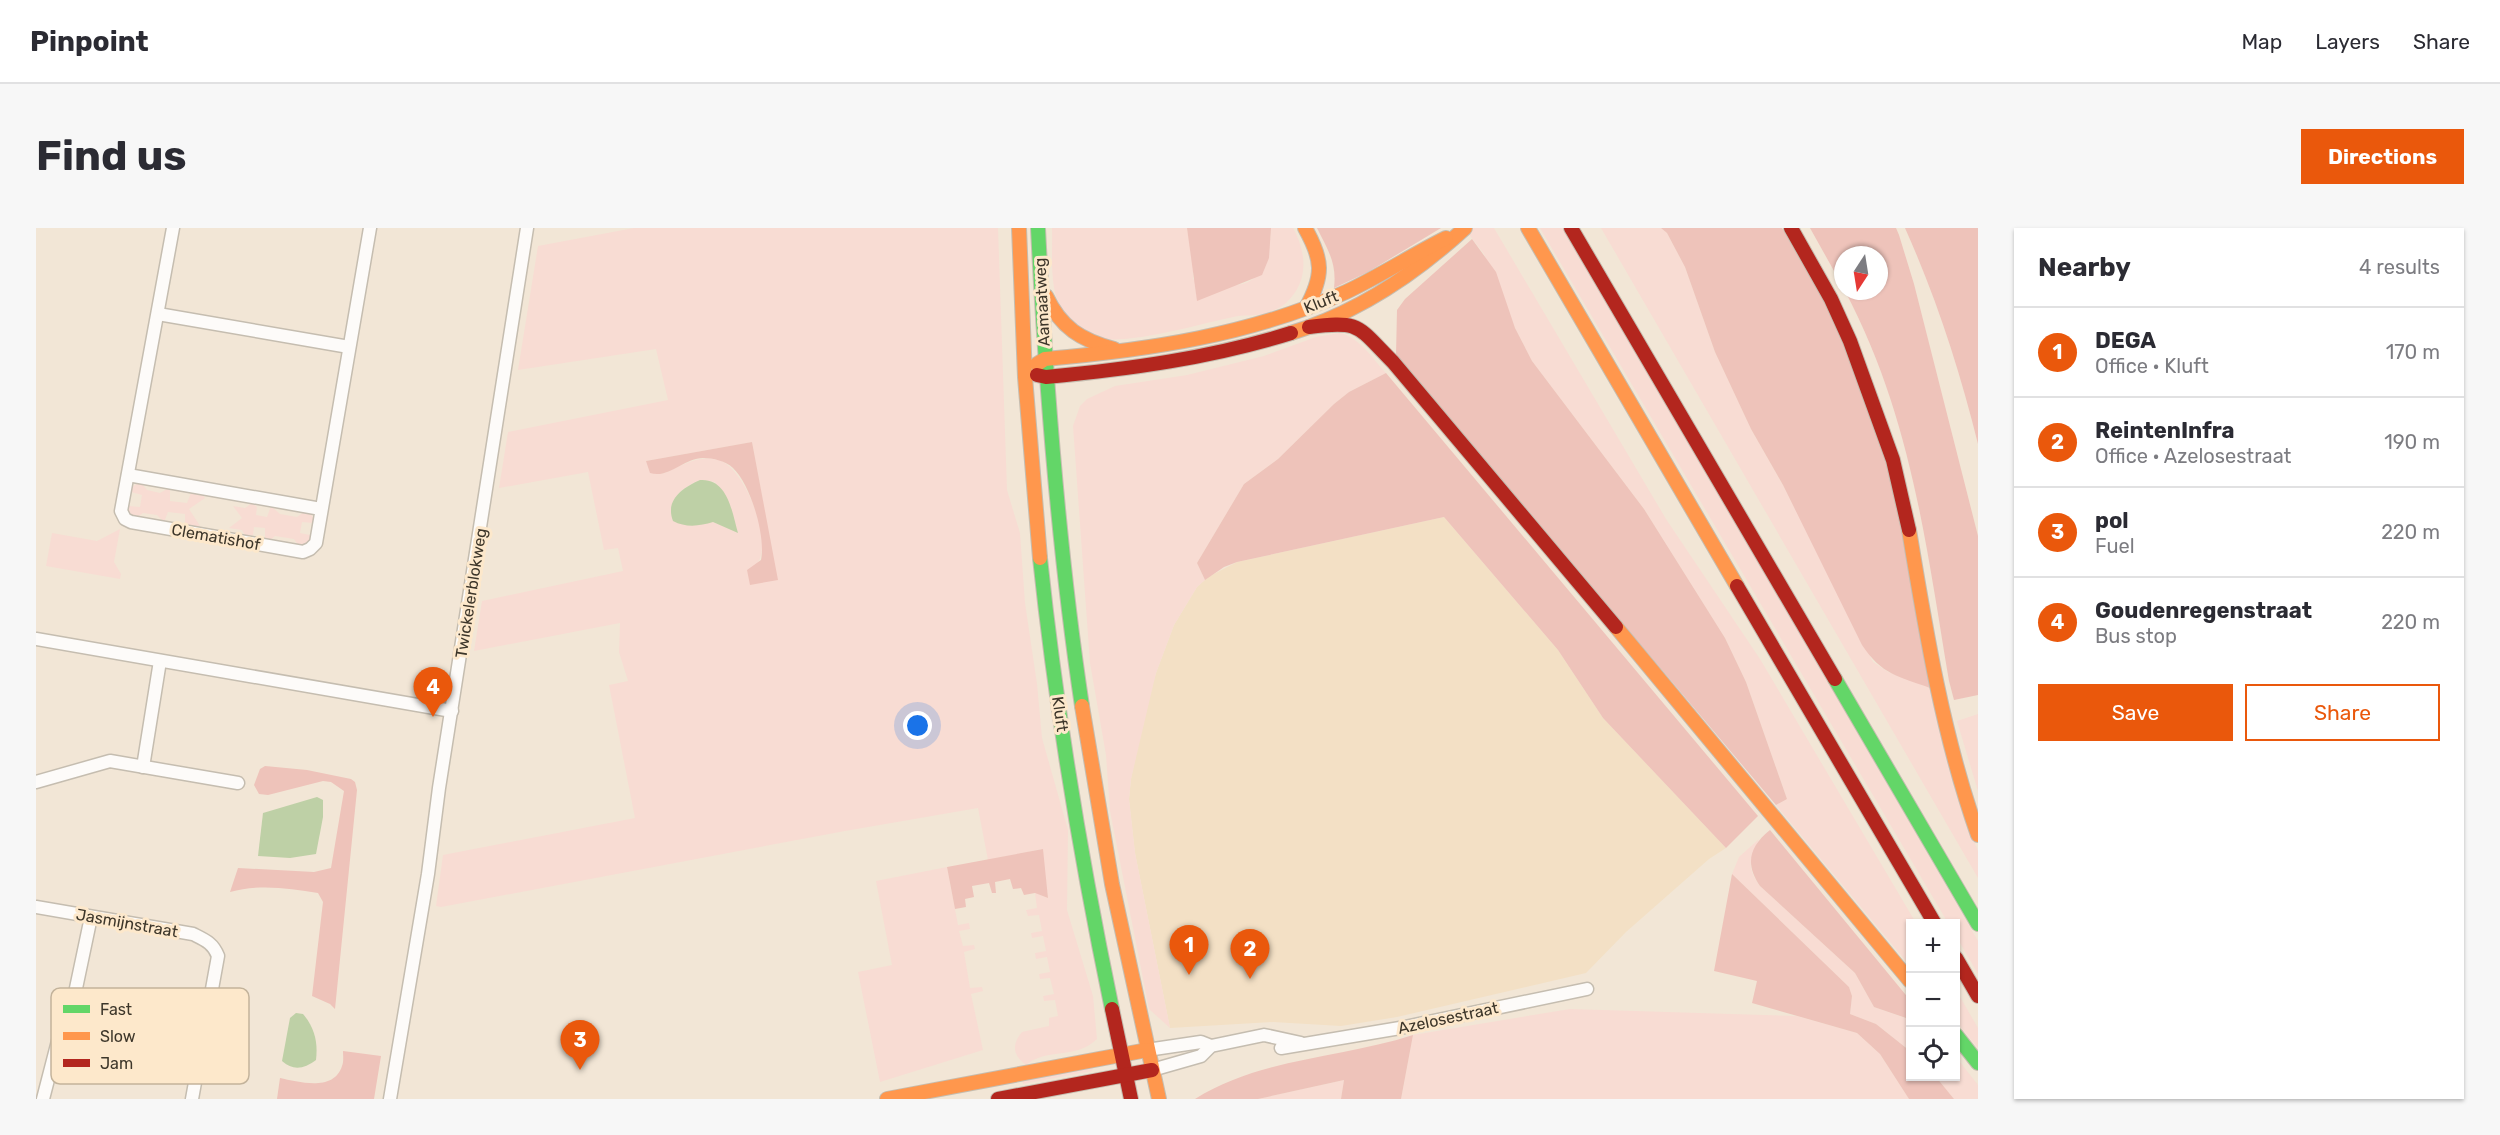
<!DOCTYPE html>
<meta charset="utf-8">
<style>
:root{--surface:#fff;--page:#f7f7f7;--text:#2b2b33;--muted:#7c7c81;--line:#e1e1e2;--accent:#ea580c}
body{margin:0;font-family:Rubik,sans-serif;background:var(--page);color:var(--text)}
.controls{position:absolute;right:18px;bottom:18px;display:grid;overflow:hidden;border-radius:0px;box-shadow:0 2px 4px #0004}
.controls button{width:54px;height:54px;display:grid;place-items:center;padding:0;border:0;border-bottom:2px solid var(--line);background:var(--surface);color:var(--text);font:30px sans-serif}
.compass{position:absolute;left:1798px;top:18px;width:54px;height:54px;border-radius:50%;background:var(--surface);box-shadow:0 2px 4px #0004;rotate:192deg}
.you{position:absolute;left:882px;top:498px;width:21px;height:21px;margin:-15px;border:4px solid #fff;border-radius:50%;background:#1a73e8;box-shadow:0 0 0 9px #1a73e833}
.badge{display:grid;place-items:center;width:39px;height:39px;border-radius:50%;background:var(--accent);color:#fff;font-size:20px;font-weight:700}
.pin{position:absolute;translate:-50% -50px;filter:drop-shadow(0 2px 3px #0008)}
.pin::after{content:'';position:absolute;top:32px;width:21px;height:18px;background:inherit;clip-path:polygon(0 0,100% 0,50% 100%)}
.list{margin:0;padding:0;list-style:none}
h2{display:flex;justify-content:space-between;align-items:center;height:78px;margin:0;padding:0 24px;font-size:26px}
h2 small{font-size:20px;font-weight:400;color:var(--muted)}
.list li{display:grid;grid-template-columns:39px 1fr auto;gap:18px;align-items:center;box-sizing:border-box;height:90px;padding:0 24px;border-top:2px solid var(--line)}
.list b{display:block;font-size:22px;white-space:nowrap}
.list p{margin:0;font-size:20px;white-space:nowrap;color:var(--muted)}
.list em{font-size:20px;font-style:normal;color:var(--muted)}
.actions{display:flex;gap:12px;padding:18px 24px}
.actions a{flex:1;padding:14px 0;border:2px solid var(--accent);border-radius:0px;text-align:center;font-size:21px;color:var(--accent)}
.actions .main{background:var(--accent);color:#fff}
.icon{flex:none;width:33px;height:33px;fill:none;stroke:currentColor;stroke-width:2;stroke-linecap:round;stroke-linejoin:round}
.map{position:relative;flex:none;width:1942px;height:871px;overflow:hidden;border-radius:0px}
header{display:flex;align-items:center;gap:36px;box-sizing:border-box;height:84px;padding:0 30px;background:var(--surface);border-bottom:2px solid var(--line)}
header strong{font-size:28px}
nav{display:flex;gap:33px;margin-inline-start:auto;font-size:21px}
.intro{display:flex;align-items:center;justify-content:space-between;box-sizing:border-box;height:144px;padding:0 36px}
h1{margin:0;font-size:42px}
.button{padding:15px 27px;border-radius:0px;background:var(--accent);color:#fff;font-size:21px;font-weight:700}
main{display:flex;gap:36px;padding:0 36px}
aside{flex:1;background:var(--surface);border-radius:0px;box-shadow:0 2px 4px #0004}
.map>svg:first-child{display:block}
.built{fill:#f3e0c5}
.green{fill:#f8dcd3;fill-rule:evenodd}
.forest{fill:#eec3ba}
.water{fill:#bed0a6}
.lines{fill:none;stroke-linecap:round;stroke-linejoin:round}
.street-casing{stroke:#c5bdb0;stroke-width:15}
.fast-casing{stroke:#c5bdb0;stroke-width:16}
.slow-casing{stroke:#c5bdb0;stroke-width:16}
.jam-casing{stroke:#c5bdb0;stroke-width:16}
.street{stroke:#fdfbf9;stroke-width:12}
.fast{stroke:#63d668;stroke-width:14}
.slow{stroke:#ff974d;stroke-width:14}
.jam{stroke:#b3261e;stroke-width:14}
.labels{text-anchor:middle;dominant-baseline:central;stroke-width:6;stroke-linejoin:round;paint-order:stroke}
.street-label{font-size:16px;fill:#3d362a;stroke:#fde8cb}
.key{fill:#fde8cb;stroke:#c3b39b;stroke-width:1.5}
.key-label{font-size:16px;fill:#3d362a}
</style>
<header>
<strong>Pinpoint</strong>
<nav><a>Map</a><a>Layers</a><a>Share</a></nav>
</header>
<div class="intro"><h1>Find us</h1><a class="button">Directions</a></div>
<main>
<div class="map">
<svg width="1942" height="871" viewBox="0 0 1942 871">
<rect width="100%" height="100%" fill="#f2e6d6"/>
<path class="built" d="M1408,289l114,133 45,68 123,130 -17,11 -83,73 -40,41 -189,44 -56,9 -68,-4 -103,6 -35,-175 -6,-54 2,-20 15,-71 10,-35 18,-48 23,-38 11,-10 29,-15z"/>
<g class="green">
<path d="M598,0h364l9,262 13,43 5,70 12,81 5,54 26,92 -1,80 26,86 4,43c-22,21 -49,8 -71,26 -14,-10 -14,-21 -4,-33l27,-6v-8l9,-2 -3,-16 -11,1 -1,-5 11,-2 -4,-16 -10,1 -1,-5 11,-2 -3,-15 -11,2 -1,-6 11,-2 -3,-15 -11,2 -1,-5 11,-2 -3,-16 -11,1 -2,-6 11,-2 -2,-15 13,5 -6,-49 -54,11 -10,-52 -133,23 -404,76 -5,-1 7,-51 192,-37 -26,-133 19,-4 -9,-29 1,-29 -146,28 8,-50 141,-30 -5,-23 -14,2 -16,-78 -89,16 9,-56 160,-32 -12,-51 -138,21 20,-124zM716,214l25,138 -21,-15c19,-20 -10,-96 -37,-105 -21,-6 -38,6 -57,14l-16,-13zM664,252l15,2 23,50 -25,-10 -40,-1c-7,-21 8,-33 27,-41z"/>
<path d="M1016,0h135l6,30v21c14,2 29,6 42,6 30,-1 35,-34 36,-57h22c14,25 16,54 -7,75 -6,5 -13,8 -20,10 -9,3 -19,2 -28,3 -41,8 -104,29 -144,22 -7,-2 -18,-8 -23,-14 -24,-26 -18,-63 -19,-96z"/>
<path d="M1428,0h30l172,291 94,140 156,264 -6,1v42l-134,-161 11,-6 -41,-117 -21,-44 -81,-129 -112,-148 -17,-33 -31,-74z"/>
<path d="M1504,0h25l413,713v33l-22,-38v-12l-8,-1z"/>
<path d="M1565,0h60l6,5 18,34 30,85 36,77 32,56 90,177 15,10 42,16 39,141 9,22v27z"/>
<path d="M1304,105c20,5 32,25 46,40l-37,19 -15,12 -56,55 -34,25 -47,79 8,17 -8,7 -23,38 -18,48 -25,106 -2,20 6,54 35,175 -21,-19 -39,-198 -4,-56 -16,-92 -17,-237 7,-20 7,-7 28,-13 72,-11 77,-19 52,-19z"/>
<path d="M101,256h5l5,6 13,3 7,-4h3v12l17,2 4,-10 12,2 2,3 -16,11 11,17h-15v-12l-17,-2 -4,10 -7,-7 -14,-2 -6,4 -6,-1 -3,-4 1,-6 11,1 2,-12 -11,-3 1,-5z"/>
<path d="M216,275l5,4 -1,8 11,2 4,-11 9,8 17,3 7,-5 6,1 4,6 -1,4 -11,-1 -2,11 10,2v7l-6,4 -6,-1 -4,-6 -19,-3 -6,5 -4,-1v-12l-11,-1 -1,8 -7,2 -4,-7 -13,-2 13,-10 -9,-12 12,2z"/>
<path d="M84,301l-6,33 7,12 -1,5 -74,-13 6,-33 45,8z"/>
<path d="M1942,486v77l-21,-70z"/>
<path d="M1723,611c-9,22 -13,27 1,47l95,87 19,34 31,11 5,-2v35l-34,-27 -26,-10 2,-18 -3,-9 -117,-113 7,-17z"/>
<path d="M911,639l11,58 11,-2 1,6 -11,2 4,15 11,-1 1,4 -11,3 6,36 12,-1 1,4 -12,3 12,56 -103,32 -22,-110 34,-7 -16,-84z"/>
<path d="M1920,762l22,38v20l-22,-27z"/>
<path d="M1534,781l227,7 60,17 23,21 29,45h-508l12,-64z"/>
<path d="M1920,829l22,28v14h-24l-18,-22 20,-1z"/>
<path d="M1057,839l-1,4 -69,13 -1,-7z"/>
<path d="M1308,852l-3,19h-83z"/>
</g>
<g class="forest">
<path d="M1151,0h84l-2,30 -7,17 -65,26z"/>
<path d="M1281,0h124l-73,44 -34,16c3,-25 -6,-38 -17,-60z"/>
<path d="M1625,0h121l53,93 58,151 37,216c-32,-12 -48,-13 -68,-43l-79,-160 -32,-56 -36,-77 -30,-85 -18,-34z"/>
<path d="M1774,0h86l3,7 15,49 64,252v159l-24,5 -5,-19c-23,-137 -38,-265 -104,-390h34v-36h-36v32z"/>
<path d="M1869,0h73v216c-18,-73 -42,-147 -73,-216z"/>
<path d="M1436,11l24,33 19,56 17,33 112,148 81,129 21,44 41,117 -11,6 -380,-450 1,-45 8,-11z"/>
<path d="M1350,145l372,443 -32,32 -123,-130 -45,-68 -114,-133 -207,45 -13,5 -19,13 -8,-17 47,-79 34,-25 56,-55 15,-12z"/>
<path d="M716,214l26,138 -28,5 -3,-15 14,-10c5,-23 -10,-75 -28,-92 -7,-7 -20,-10 -30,-10 -19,0 -34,21 -53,15l-4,-12z"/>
<path d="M229,538l42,4 44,9 4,3 2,8 -22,219 -5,-5 -18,-8 11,-94 -5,-9c-29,-5 -60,-9 -88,-1l8,-24 76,4 17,-4 13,-77 -13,-9 -8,-1 -55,14 -9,-1 -5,-9 6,-16z"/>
<path d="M1734,602l140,170v16l-4,2 -32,-11 -19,-34 -95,-87c-15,-22 -11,-39 10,-56z"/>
<path d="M1007,621l5,49 -13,-5 -11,2 -3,-7 -8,1 -3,-10 -15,3 1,11h-4l-3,-10 -17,3 2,11 -9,2 1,8 -11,2 -8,-42z"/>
<path d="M1696,646l117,113 3,9 -2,18 26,10 34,27v25l26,1 18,22h-45l-29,-45 -23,-21 -105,-30 5,-22 -43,-10z"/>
<path d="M1377,807l-12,64h-60l3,-19 -86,19h-63c65,-41 147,-41 218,-64z"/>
<path d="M307,823l38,5 -7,43h-97l3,-21c19,4 54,14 62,-12 2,-4 1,-11 1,-15z"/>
</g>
<g class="water">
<path d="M664,252c28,-2 32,32 38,53l-25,-11c-13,4 -27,6 -40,-1 -8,-21 9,-33 27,-41z"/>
<path d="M281,569l6,3v17l-7,37 -26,4 -32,-2 5,-43z"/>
<path d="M260,785l7,1c12,14 15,29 13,46 -12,9 -23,11 -34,1l8,-43z"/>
</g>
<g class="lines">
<defs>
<g id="street">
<path d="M137,0l-52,283 4,8 6,3 172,30 7,-3 6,-6 54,-315"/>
<path d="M122,86l191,33"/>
<path d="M92,247l193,34"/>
<path d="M0,411l416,72"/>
<path d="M107,539l17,-106"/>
<path d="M0,554l74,-21 128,22"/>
<path d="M0,679l157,27c12,6 20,9 25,22l-26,143"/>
<path d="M1245,820l119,-20 187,-39"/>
<path d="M1111,822l54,-8 10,4"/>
<path d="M1116,842l49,-14 10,-10 53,-11 37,8"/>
<path d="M7,871l16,-62 12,-25 20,-95"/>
<path d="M354,871l38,-225 11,-86 88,-560"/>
</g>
<g id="fast">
<path d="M1002,0c8,160 20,319 44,478"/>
<path d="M1004,330c16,152 41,302 72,451"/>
<path d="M1799,451l143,245"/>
<path d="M1920,807l22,28"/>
</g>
<g id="slow">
<path d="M983,0l6,149 15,181"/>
<path d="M1269,0c18,32 19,47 1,80"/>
<path d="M1492,0l209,358"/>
<path d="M1010,68c15,32 35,44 68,53"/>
<path d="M1255,105c66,-20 124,-59 174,-105"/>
<path d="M1001,136l8,-5c104,-9 205,-24 301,-67 34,-16 66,-37 100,-54"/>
<path d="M1873,302c17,103 34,206 69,305"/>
<path d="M1580,399l294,354"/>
<path d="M1046,478l30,178 47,215"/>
<path d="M851,871l260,-49"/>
</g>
<g id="jam">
<path d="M1535,0l264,451"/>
<path d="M1755,0l40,71 19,42 43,119 16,70"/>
<path d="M1273,99c52,-7 48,-1 84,35l223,265"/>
<path d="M1001,147l9,2c84,-8 165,-19 245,-44"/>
<path d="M1701,358l198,338"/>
<path d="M1920,730l22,38"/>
<path d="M1076,781l19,90"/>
<path d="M962,871l154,-29"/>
</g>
</defs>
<use href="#street" class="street-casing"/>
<use href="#fast" class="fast-casing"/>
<use href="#slow" class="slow-casing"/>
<use href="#jam" class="jam-casing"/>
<use href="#street" class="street"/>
<use href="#fast" class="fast"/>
<use href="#slow" class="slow"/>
<use href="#jam" class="jam"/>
</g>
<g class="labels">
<g class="street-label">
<text transform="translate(1006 74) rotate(-93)">Aamaatweg</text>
<text transform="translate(1285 74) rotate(-22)">Kluft</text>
<text transform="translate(180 309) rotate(10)">Clematishof</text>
<text transform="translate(435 365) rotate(-81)">Twickelerblokweg</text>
<text transform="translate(1024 486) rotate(82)">Kluft</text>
<text transform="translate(91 695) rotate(10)">Jasmijnstraat</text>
<text transform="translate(1412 790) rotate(-12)">Azelosestraat</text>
</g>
</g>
<rect x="15" y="760" width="198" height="96" rx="9" class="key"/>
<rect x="27" y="777" width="27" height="8" fill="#63d668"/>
<rect x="27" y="804" width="27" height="8" fill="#ff974d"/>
<rect x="27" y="831" width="27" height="8" fill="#b3261e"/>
<g class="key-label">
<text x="64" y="787">Fast</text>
<text x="64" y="814">Slow</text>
<text x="64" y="841">Jam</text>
</g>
</svg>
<div class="controls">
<button>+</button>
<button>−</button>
<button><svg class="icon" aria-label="locate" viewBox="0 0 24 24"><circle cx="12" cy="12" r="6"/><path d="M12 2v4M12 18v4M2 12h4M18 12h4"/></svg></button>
</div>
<svg class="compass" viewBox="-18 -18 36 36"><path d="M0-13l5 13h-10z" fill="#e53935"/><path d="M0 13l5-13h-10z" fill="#7c7c81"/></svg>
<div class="you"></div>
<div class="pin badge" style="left:1153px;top:747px">1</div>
<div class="pin badge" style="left:1214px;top:751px">2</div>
<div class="pin badge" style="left:544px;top:842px">3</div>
<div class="pin badge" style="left:397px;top:489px">4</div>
</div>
<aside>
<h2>Nearby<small>4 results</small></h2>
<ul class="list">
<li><span class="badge">1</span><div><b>DEGA</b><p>Office · Kluft</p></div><em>170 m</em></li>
<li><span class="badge">2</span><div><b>ReintenInfra</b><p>Office · Azelosestraat</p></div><em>190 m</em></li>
<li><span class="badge">3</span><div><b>pol</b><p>Fuel</p></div><em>220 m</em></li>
<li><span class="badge">4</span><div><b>Goudenregenstraat</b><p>Bus stop</p></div><em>220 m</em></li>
</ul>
<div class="actions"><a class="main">Save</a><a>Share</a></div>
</aside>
</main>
